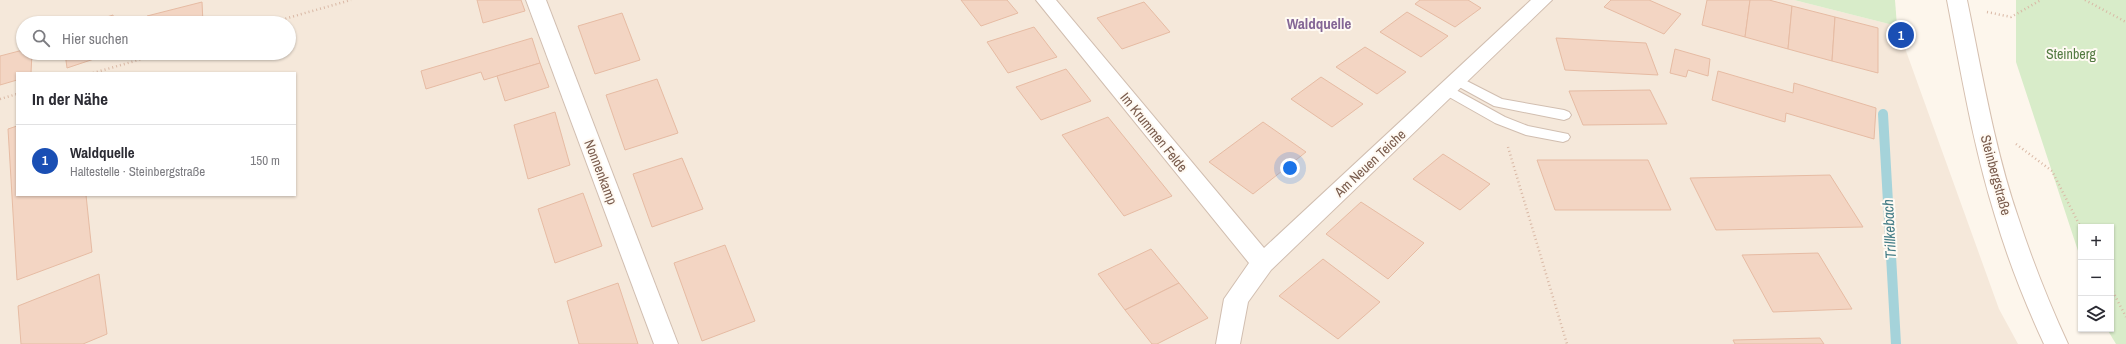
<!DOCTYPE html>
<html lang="de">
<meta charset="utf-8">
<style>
:root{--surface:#fff;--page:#f7f7f7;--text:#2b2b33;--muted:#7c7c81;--line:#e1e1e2;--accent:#e76f51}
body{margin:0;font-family:"Archivo Narrow",sans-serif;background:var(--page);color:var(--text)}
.controls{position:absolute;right:12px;bottom:12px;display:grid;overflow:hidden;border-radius:0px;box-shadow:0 1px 3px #0004}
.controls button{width:36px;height:36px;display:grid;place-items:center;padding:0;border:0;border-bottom:1px solid var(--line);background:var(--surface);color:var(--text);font:20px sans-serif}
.you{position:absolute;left:1290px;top:168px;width:14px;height:14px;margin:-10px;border:3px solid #fff;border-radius:50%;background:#1a73e8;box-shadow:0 0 0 6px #1a73e833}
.badge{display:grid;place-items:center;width:26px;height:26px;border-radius:50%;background:var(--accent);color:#fff;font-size:13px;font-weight:700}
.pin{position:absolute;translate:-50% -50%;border:2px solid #fff;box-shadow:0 1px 4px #0006}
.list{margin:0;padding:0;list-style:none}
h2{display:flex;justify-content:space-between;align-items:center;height:52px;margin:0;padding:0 16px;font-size:17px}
h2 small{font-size:13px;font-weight:400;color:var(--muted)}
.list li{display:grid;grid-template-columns:26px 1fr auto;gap:12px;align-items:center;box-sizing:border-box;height:72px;padding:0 16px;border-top:1px solid var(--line)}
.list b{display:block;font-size:15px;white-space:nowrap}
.list p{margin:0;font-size:13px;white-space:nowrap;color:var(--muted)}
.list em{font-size:13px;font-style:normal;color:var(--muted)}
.icon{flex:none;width:22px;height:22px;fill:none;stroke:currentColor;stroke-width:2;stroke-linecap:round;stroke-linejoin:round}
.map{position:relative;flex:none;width:2126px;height:344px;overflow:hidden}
.search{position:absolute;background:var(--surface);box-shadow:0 1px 3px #0004;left:16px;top:16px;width:280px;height:44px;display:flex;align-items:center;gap:10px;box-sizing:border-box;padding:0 14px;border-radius:22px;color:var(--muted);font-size:15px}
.panel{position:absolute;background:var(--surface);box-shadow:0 1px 3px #0004;left:16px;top:72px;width:280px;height:124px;border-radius:0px}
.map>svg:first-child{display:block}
.residential{fill:#f5e8da;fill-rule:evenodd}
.green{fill:#d8ecc9}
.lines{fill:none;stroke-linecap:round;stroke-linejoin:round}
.stream{stroke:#a5d3da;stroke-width:10}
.building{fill:#f3d5c3;stroke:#e6bba3}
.lane-casing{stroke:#d1beb0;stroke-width:2}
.street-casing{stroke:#d1beb0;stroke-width:2}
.secondary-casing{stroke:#d6c0b0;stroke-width:2}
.path{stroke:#d9b8a5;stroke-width:2.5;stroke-dasharray:1 3;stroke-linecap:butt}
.lane{fill:#fff;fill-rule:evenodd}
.street{fill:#fff;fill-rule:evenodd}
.secondary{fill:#fff;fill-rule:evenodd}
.labels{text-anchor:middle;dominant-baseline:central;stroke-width:4;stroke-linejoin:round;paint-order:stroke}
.park-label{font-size:14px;fill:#537a41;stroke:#fffaf3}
.street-label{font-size:14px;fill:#7a5c4d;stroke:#fffaf3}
.neighbourhood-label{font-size:15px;font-weight:bold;fill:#846695;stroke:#fffaf3}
.water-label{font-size:15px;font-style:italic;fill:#437c86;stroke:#fffaf3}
</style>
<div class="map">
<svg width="2126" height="344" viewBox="0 0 2126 344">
<rect width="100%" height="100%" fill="#fdf6ec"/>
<path class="residential" d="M0,0h1794l103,26 102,283 19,35h-2018zM23,23h266v30h-266zM17,73h278v122h-278z"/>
<g class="green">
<path d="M1794,0h101l2,26z"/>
<path d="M2016,0h110v344h-10l-9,-15h4v-102h-30v33l-65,-198z"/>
</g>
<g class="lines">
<path class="stream" d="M1883,114l13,230"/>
</g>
<g class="building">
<path d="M477,0h44l4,11 -42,12z"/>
<path d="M961,0h46l11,13 -37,13z"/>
<path d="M1420,0h48l13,8 -26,19 -40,-23z"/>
<path d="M1611,0h38l32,14 -17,20 -60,-27z"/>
<path d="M1707,0h43l-5,37 -43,-12z"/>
<path d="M1750,0h19l23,6 -4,43 -43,-12z"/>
<path d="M202,2l1,21h-56v-7z"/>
<path d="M1144,2l26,30 -48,17 -25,-31z"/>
<path d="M1792,6l43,11 -3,44 -44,-12z"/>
<path d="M1407,12l41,24 -27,21 -41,-25z"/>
<path d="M622,13l18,47 -45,14 -17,-48z"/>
<path d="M113,15l1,8h-26z"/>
<path d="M1835,17l43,11v45l-46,-12z"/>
<path d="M1034,27l23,30 -49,16 -21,-31z"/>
<path d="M532,38l8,25 -56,17 -3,-8 -55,17 -5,-18z"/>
<path d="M1556,38l90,5 12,32 -93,-5z"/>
<path d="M1365,47l41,25 -29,22 -41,-27z"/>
<path d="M1675,49l35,10 -2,17 -20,-6 -2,7 -16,-4z"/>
<path d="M23,50v3h9l-1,20h-14v7l-17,5v-29z"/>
<path d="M65,53h47l-45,15z"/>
<path d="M540,63l9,24 -44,14 -8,-25z"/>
<path d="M1066,69l25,32 -50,19 -25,-33z"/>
<path d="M1718,71l75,22 1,-10 82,25 -2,31 -88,-26 -1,9 -73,-22z"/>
<path d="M1321,77l42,27 -31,23 -41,-28z"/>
<path d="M657,79l21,54 -53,17 -19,-55z"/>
<path d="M1650,90l17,34 -84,1 -14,-34z"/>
<path d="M555,112l15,53 -42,14 -14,-54z"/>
<path d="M1108,117l64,79 -48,20 -62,-81z"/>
<path d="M1263,122l43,30 -53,42 -44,-32z"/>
<path d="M17,126v69h69l6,57 -75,28 -9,-151z"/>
<path d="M1443,154l47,30 -30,26 -47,-31z"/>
<path d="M682,158l21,51 -51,18 -19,-53z"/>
<path d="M1537,160h111l23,50h-116z"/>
<path d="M1830,175l33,52 -147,3 -26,-52z"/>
<path d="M583,193l19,53 -47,17 -17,-54z"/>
<path d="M1361,202l63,41 -36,36 -62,-45z"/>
<path d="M725,245l30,76 -53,20 -28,-78z"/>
<path d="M1151,249l28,34 -54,27 -27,-36z"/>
<path d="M1818,253l34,56 -79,3 -31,-57z"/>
<path d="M1323,259l57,43 -42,37 -59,-43z"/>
<path d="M99,274l8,60 -24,10h-62l-3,-38z"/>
<path d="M618,283l20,61h-59l-12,-43z"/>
<path d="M1179,283l29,35 -51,26h-5l-27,-34z"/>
<path d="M1820,338l4,6h-89l-2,-4z"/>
</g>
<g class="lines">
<defs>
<g id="lane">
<path d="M1457,76l45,23 62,11 5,2 2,3 -2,3 -5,2 -70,-14 -42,-23 -2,-3 2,-3z"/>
<path d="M1447,85l58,32 23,9 40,8 2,3 -2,3 -5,2 -37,-7 -31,-12 -53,-30 -2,-3 2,-3z"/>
</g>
<g id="street">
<path d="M526,0h20l132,344h-24z"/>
<path d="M1036,0h20l208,248 267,-248h21l-281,270 -23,32 -8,42h-24l8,-45 25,-36z"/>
</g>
<path id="secondary" d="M1947,0h20c15,72 27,147 51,217 14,43 31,86 50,127h-24c-19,-41 -36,-84 -49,-128 -22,-70 -34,-144 -48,-216z"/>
</defs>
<use href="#lane" class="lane-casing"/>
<use href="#street" class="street-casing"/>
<use href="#secondary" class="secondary-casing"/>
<g class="path">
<path d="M2085,0l41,22"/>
<path d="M1987,12l24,5 30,-17"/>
<path d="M270,23l81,-23"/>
<path d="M93,73l70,-20"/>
<path d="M0,99l17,-5"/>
<path d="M2016,144l36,27 29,57"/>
<path d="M1508,147l59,197"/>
<path d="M2111,288l15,29"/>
</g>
<use href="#lane" class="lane"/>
<use href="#street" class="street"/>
<use href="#secondary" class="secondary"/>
</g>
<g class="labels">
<g class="park-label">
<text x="2071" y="54">Steinberg</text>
</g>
<g class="street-label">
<text transform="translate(1154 132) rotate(51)">Im Krummen Felde</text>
<text transform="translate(1370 163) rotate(-43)">Am Neuen Teiche</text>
<text transform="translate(601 172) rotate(69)">Nonnenkamp</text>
<text transform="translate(1996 175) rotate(75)">Steinbergstraße</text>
</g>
<g class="neighbourhood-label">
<text x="1319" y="23">Waldquelle</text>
</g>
<g class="water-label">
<text transform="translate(1889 229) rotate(-93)">Trillkebach</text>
</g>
</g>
</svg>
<div class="controls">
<button>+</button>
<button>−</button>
<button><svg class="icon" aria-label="layers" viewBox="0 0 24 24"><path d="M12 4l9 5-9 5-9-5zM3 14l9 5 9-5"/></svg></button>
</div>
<div class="you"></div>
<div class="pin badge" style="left:1901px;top:35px;background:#1a4fb4">1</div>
<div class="search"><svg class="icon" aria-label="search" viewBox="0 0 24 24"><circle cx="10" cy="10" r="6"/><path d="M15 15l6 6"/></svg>Hier suchen</div>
<section class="panel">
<h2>In der Nähe<small></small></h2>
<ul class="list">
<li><span class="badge" style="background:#1a4fb4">1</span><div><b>Waldquelle</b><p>Haltestelle · Steinbergstraße</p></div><em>150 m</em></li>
</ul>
</section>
</div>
